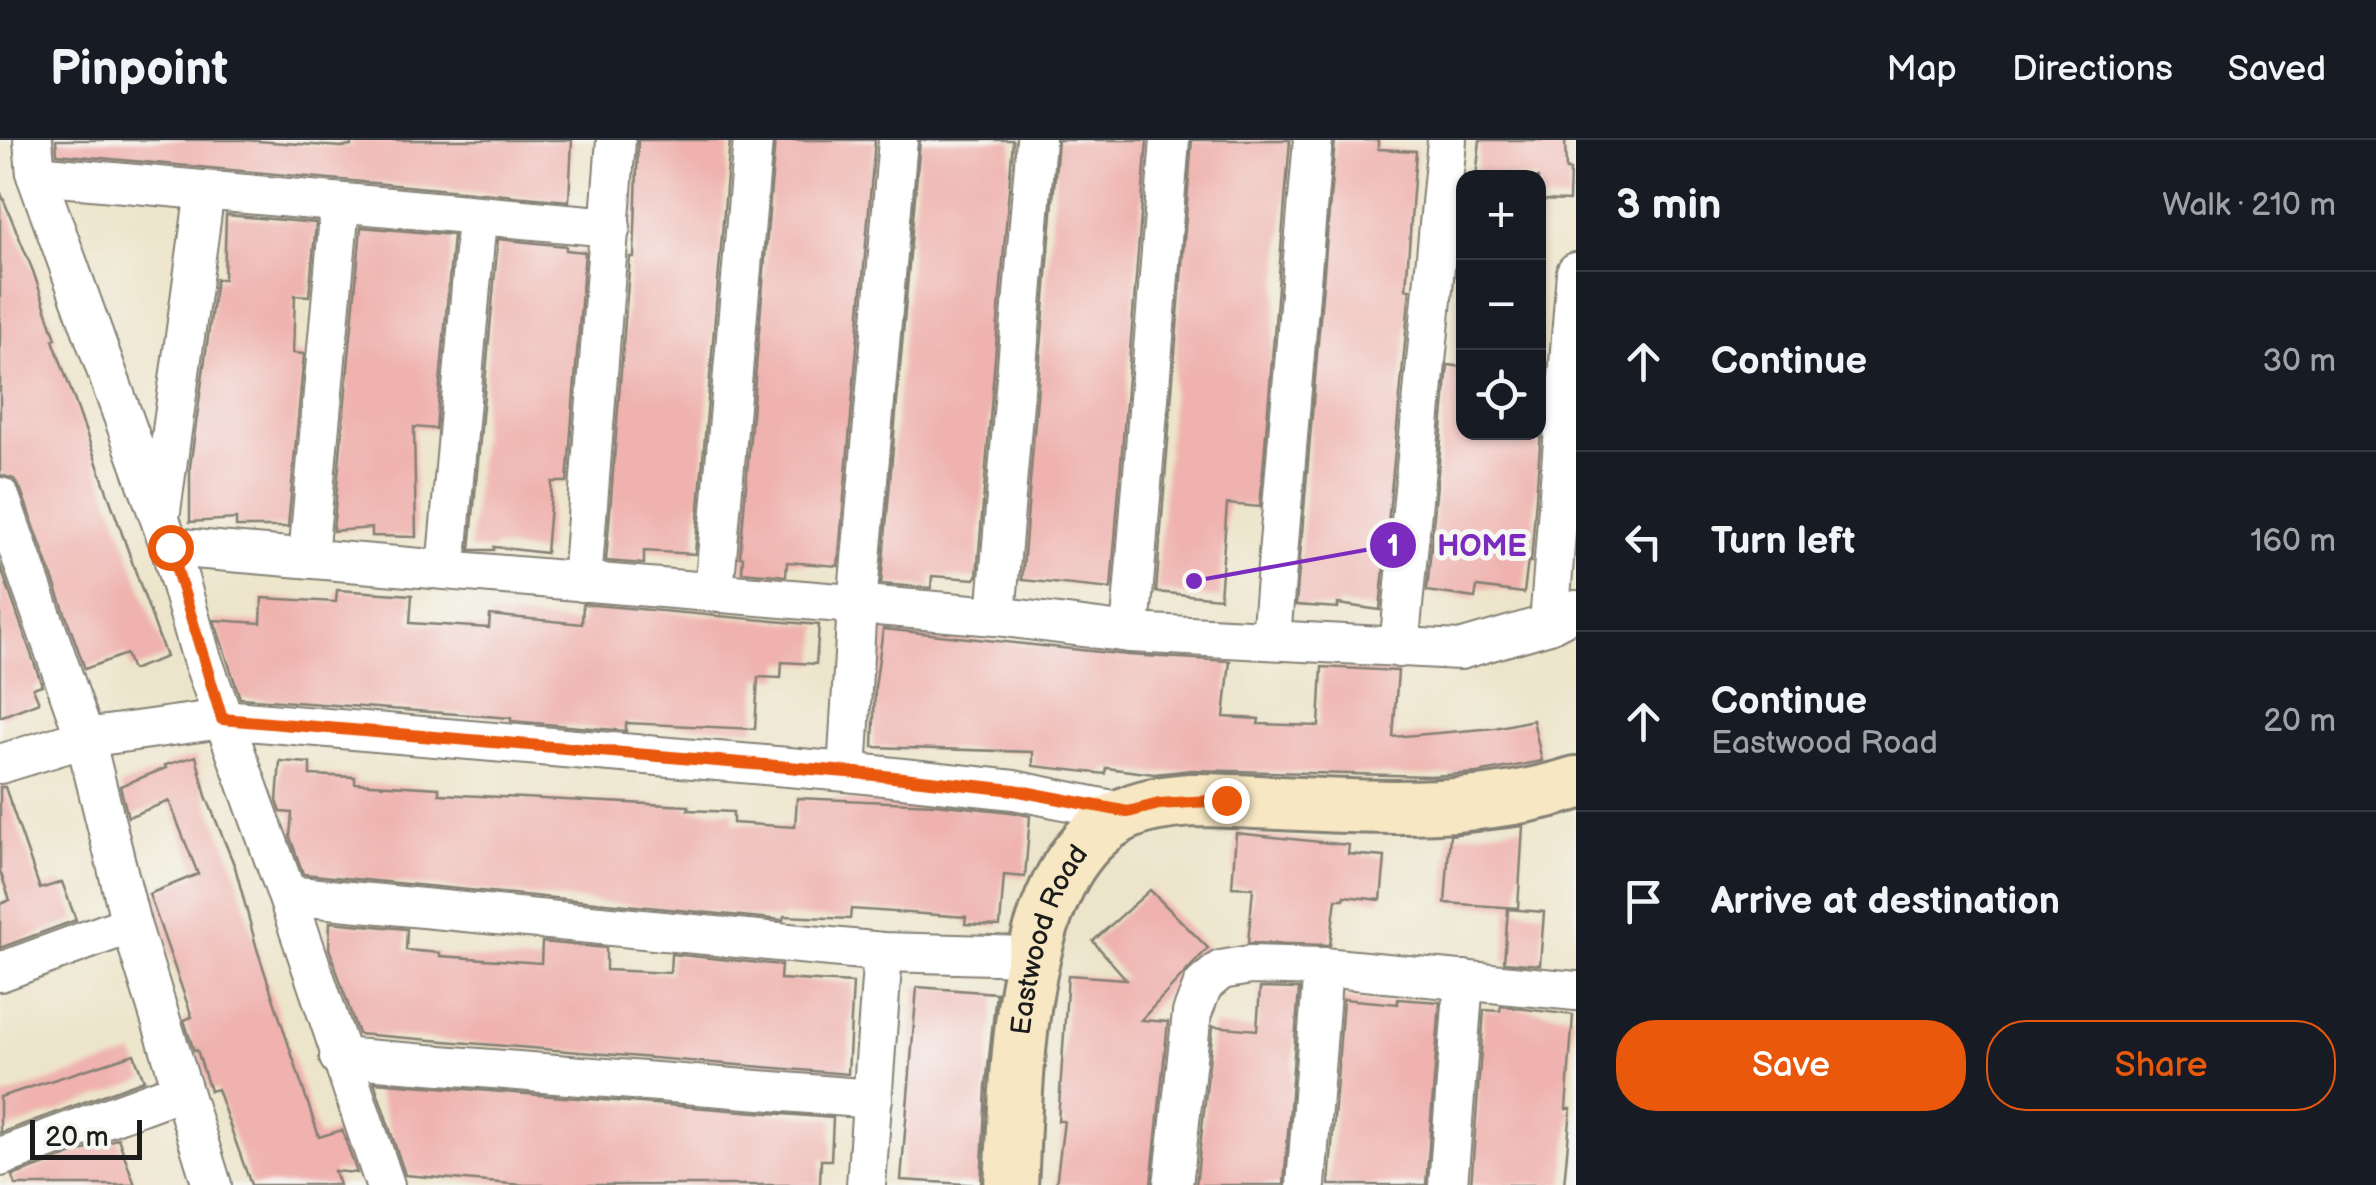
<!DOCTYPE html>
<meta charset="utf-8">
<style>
:root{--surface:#171b24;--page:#242831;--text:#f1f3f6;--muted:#9ea1a6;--line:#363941;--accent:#ea580c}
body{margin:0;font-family:"Balsamiq Sans",sans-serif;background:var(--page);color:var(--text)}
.controls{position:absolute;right:30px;top:30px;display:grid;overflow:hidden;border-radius:20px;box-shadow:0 2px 8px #0004}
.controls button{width:90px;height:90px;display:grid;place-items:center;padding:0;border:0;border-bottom:2px solid var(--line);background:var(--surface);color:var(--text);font:50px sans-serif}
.scale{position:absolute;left:30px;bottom:25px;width:112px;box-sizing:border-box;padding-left:10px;border:5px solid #1c1c1c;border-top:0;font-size:28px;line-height:35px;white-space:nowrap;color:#1c1c1c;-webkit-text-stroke:8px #f6f6f2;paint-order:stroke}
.stop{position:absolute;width:30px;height:30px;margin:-22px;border:8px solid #ea580c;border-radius:50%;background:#fff}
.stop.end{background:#ea580c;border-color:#fff;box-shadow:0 2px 10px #0008}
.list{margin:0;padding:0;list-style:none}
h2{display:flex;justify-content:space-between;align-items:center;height:130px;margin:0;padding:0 40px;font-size:42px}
h2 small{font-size:32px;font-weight:400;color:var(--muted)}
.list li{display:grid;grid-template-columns:65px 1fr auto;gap:30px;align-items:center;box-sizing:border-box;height:180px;padding:0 40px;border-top:2px solid var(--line)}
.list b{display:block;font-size:38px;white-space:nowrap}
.list p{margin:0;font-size:32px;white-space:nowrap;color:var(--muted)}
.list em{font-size:32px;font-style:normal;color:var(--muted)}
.actions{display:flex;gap:20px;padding:30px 40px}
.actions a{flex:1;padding:22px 0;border:2px solid var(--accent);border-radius:40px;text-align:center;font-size:35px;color:var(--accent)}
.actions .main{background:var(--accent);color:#fff}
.icon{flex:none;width:55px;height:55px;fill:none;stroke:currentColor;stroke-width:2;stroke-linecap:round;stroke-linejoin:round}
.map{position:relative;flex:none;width:1576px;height:1045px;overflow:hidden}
header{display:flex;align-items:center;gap:60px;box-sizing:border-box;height:140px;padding:0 50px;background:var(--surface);border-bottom:2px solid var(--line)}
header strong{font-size:48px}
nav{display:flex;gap:55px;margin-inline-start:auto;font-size:35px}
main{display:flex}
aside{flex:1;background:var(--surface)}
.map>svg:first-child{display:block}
.building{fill:#efb2ae}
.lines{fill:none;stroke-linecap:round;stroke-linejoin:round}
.minor-casing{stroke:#848074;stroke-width:42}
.secondary-casing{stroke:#848074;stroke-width:58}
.minor{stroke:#fff;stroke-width:38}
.secondary{stroke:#f7e8c3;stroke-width:52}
.route{stroke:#ea580c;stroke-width:12}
.labels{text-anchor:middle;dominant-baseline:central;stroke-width:10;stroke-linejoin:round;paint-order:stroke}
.street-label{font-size:28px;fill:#1c1c1c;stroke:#f6f6f2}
.leader{fill:none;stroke:#7b2cbf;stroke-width:4}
.callout-dot{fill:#7b2cbf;stroke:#f6f6f2;stroke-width:4}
.mark-label{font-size:30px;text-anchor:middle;font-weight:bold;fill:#fff}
.callout-label{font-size:30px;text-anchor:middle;font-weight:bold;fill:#7b2cbf;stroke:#f6f6f2;stroke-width:10;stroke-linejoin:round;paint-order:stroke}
</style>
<header>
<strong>Pinpoint</strong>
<nav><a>Map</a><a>Directions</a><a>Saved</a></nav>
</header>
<main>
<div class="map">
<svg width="1576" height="1045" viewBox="0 0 1576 1045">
<rect width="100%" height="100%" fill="#f6f6f2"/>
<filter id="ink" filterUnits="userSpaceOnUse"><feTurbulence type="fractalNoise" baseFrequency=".01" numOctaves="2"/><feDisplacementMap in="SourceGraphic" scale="20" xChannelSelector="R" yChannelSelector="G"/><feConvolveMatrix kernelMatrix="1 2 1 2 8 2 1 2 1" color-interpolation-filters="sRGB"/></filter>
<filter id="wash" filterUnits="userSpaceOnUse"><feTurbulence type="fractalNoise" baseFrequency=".0048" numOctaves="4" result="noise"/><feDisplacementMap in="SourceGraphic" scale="40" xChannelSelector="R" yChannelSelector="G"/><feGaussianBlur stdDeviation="2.25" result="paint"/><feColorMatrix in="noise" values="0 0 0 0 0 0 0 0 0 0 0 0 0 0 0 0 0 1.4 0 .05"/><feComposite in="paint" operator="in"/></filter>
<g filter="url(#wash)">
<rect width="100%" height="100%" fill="#ede5cb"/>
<g id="blocks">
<g class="building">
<path d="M56,0h186l99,7 10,-1v-6h221l-3,61 -512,-47z"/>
<path d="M638,0h92l-35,414 -51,-3v13l-38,-3 24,-304h4z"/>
<path d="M775,0h100l-37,426 -51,-4 -1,14 -44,-4 1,-15h-3z"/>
<path d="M920,0h93l-36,436 -2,3 -43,-3 -1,12 -50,-4z"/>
<path d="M1058,0h89l-36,449 -89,-9z"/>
<path d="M1192,0h98l-30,367 -33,-3 -7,94 -64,-6z"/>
<path d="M1335,0h43v9l38,2 -10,138h4l-30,321 -42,-6v4l-42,-3z"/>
<path d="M1480,0h85l1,30h4l-1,31 -31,-1v-22h-62z"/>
<path d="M0,51l33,80 23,68 -3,1 113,317 -34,13 -6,-16 -41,15 -64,-179 -7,-11 -14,-4z"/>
<path d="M226,75l90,8 -7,73 -14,-1 -2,58 11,1 -16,173h-52v-8l-46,3v-55l26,-188h8z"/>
<path d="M361,87l92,8 -17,194 -22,-2 2,110 -44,-1v-8l-39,3z"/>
<path d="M498,99l68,7v4l19,2 -18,230h-15l-6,71 -52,-6v3h-24z"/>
<path d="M1448,225l16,2v65h77l-10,130 -3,-1 -4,32 -47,-6 -2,11 -48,-7z"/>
<path d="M0,425l42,120 -9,3 6,14 -39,15z"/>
<path d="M337,450l75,5 -2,28 79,5 1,-13 92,9 1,-20 236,21 -3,39 -34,-2 -1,16 -23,-1 -3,52 -129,-6v8l-115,-10v-3l-271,-20 -26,-78 47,3 1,-25 74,4z"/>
<path d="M883,489l245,26 102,6 -6,56 35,2 -1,5 61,2 3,-59 76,4 -5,66 102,-9 38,-8 9,41 -65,12 -46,3 -239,-6 -38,4 -48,-6 -1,6 -72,-8v-14l-160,-5 2,-60z"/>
<path d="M196,616l10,40 29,71 22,82 62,188 23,-7 15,43 -23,-2 5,14h-88l-34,-96 -7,2 -13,-41 -3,1 -10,-31 8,-3 -43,-123 49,-20 -29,-73 -41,16 -8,-31 46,-18 -1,-3z"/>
<path d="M280,621l30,2v12l45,2v6l84,5v6l250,12 -1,4 45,2v11l62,4 2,-29 138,6 76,8 19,4 -5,61 -21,-2 -4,51 -35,-2 1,-7 -115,-8 -1,10 -66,-3 -1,4 -480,-46 -13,-37 2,-24 -11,-1 -4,-11z"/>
<path d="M0,647h5l35,102 22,-7 14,38 -76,28v-44l10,-4 -10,-29z"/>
<path d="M1523,686l-5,82 -73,-5 5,-68z"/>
<path d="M1236,693l113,12 -1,9 37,3 -4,43 -37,-4v3h-8l-6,46 -82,-2 5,-55 -21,-1z"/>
<path d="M1150,750l58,58 -67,72 27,2 -17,163h-95l8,-64h-6l10,-146 58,4 -33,-38z"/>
<path d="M1508,769l36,3 -4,53 -36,-3z"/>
<path d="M330,782l77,7 -1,21 34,3v3l101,7 1,-21 64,6v22l64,3 1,-19 110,11 -1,14 73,4 -5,91 -490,-40 -29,-86z"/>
<path d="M917,847l79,6 -10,93 -5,99 -80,-5z"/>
<path d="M1260,848l39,1 -15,196h-88l17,-159 44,4z"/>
<path d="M1343,859l55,5v-5l42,3 -14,183h-97z"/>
<path d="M1501,866l72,9 -7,94h5l-7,76h-93l13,-175 16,1z"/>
<path d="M134,914l10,26 -144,53v-36z"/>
<path d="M374,942l459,36 -2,42h-10l-1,25h-295l-120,-10z"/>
<path d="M118,998l17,47h-120l-3,-9z"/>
</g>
</g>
</g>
<g filter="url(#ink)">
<use href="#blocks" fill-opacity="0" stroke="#848074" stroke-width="2.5"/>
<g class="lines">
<defs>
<g id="minor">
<path d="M33,0l3,35 134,372 31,109 86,239 98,290"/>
<path d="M36,35l575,52"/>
<path d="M0,357l85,241 46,186 81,261"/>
<path d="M161,371l44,-320"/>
<path d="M170,407l826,69 134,17 330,17 89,-26 27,-14"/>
<path d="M308,417l32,-352"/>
<path d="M446,430l31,-352"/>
<path d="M582,442l34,-442"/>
<path d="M714,452l39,-452"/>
<path d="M996,476l40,-476"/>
<path d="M1549,484l27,-352"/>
<path d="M1130,493l40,-493"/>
<path d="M1271,498l42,-498"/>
<path d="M1399,508l48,-508"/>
<path d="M0,624l85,-26 137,-19 625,53 167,18 114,23"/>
<path d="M847,632l10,-167 41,-465"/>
<path d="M287,755l596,57 150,4"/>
<path d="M0,832l131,-48"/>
<path d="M339,917l534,42"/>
<path d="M0,1017l182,-67"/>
<path d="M866,1045l17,-233"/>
<path d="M1173,1045l19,-172 11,-28 18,-15 29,-5 73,2 253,24"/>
<path d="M1306,1045l17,-218"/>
<path d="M1448,1045l16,-205"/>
</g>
<g id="secondary">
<path id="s1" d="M1011,1045c7,-106 2,-325 119,-373 19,-8 40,-10 61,-12 130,1 258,23 385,-17"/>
</g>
</defs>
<use href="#minor" class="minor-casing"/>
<use href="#secondary" class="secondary-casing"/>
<use href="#minor" class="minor"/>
<use href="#secondary" class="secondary"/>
</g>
</g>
<g class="lines" filter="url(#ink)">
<path class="route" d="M170,407l52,172 625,53 167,18 114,22 31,-8 67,-4"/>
</g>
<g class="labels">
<g class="street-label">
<text stroke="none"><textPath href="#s1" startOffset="250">Eastwood Road</textPath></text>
</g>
</g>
<path class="leader" d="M1194 441L1393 405"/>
<g class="callout-dot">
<circle cx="1194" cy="441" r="10"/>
<circle cx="1393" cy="405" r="25"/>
</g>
<g class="mark-label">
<text x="1393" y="416">1</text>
</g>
<g class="callout-label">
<text x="1482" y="416">HOME</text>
</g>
</svg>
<div class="controls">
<button>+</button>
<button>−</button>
<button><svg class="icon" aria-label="locate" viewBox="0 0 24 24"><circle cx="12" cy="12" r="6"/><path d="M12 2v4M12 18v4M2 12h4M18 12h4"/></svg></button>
</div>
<div class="scale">20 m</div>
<div class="stop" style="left:170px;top:407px"></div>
<div class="stop end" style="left:1226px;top:660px"></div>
</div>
<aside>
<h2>3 min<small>Walk · 210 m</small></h2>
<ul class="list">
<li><svg class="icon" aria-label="ahead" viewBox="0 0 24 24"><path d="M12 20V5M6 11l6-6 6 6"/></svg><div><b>Continue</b></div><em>30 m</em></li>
<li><svg class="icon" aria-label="left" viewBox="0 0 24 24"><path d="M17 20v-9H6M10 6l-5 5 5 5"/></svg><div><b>Turn left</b></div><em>160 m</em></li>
<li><svg class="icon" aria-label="ahead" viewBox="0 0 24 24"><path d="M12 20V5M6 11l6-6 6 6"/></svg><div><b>Continue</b><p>Eastwood Road</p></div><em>20 m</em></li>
<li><svg class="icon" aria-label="arrive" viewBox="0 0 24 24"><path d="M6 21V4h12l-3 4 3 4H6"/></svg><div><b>Arrive at destination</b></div></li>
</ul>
<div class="actions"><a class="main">Save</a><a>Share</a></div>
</aside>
</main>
